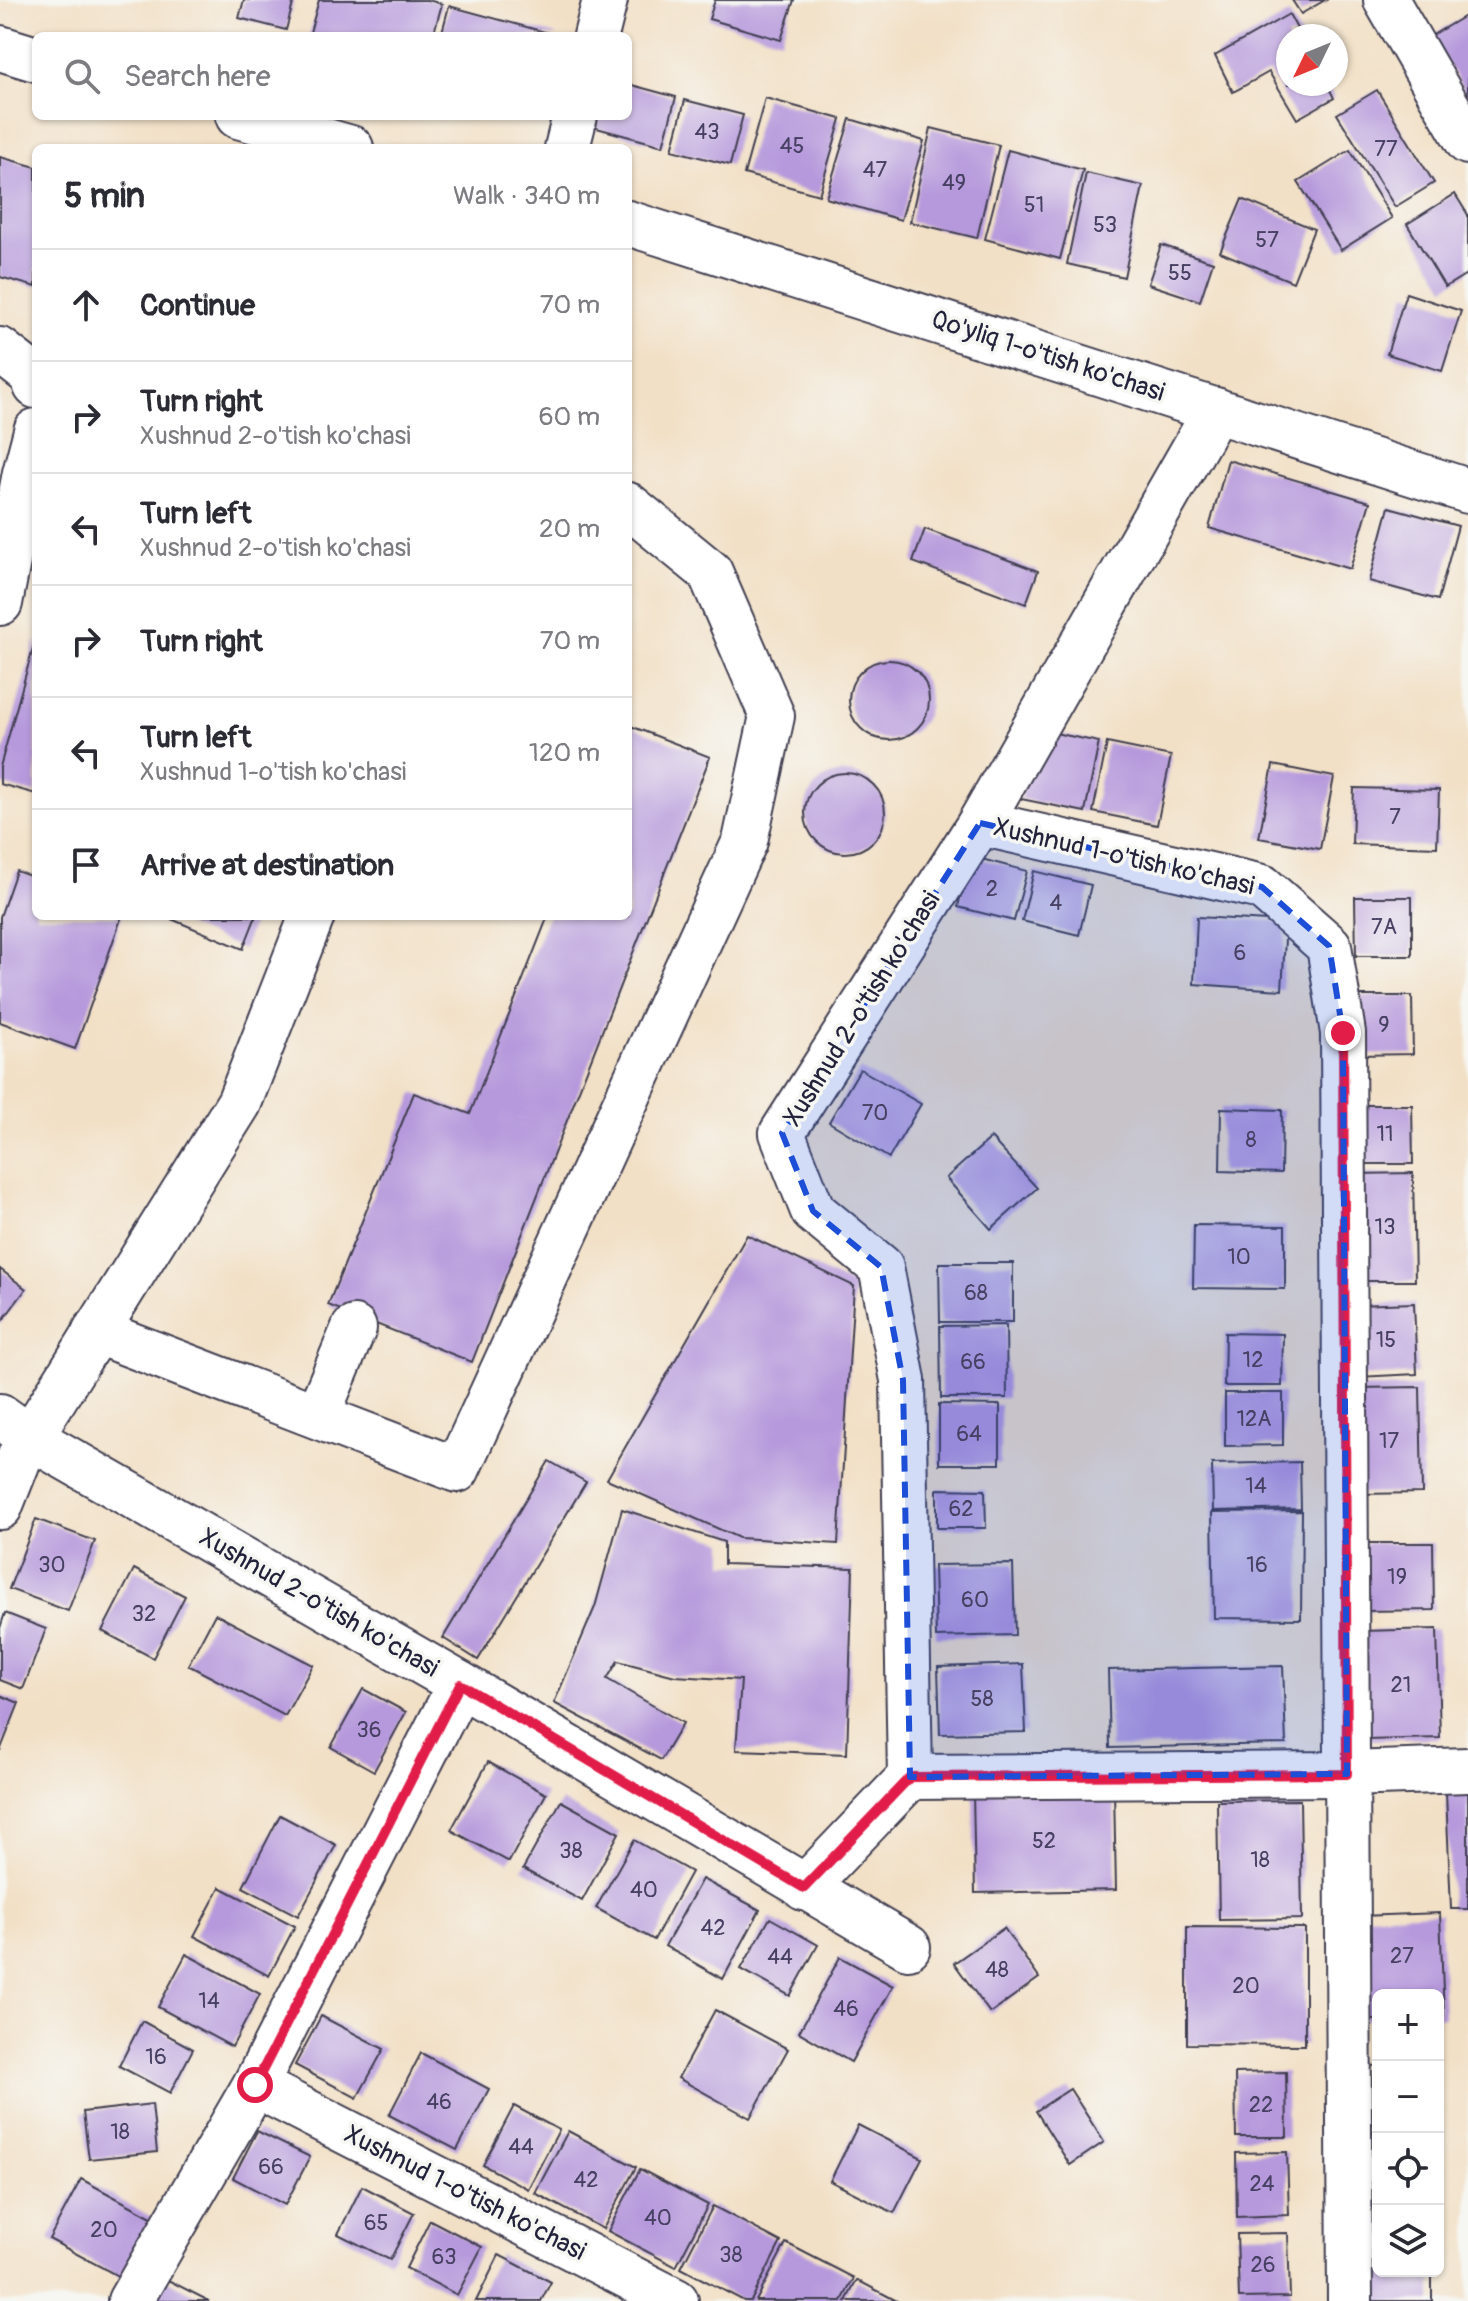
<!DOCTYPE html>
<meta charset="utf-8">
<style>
:root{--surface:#fff;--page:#f2f2f3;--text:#2b2b33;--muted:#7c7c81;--line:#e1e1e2}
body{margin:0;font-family:Pangolin,sans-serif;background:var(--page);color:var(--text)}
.controls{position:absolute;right:24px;bottom:24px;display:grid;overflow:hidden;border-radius:12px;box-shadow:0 2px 6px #0004}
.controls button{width:72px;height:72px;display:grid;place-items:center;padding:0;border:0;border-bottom:2px solid var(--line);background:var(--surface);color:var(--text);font:40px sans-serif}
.compass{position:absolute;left:1276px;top:24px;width:72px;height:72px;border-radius:50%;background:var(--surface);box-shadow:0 2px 6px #0004;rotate:227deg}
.stop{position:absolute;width:24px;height:24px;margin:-18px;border:6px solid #e11d48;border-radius:50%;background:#fff}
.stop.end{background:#e11d48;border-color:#fff;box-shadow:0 2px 8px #0008}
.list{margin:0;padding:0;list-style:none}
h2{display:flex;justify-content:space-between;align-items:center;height:104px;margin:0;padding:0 32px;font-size:34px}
h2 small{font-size:26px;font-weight:400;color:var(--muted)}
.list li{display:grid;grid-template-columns:52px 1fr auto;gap:24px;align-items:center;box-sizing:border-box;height:112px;padding:0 32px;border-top:2px solid var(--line)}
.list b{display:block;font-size:30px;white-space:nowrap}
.list p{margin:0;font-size:26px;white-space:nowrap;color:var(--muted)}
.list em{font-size:26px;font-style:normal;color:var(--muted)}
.icon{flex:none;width:44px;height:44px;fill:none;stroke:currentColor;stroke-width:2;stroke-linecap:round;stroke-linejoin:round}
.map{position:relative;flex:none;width:1468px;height:2301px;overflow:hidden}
.search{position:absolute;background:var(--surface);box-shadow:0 2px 6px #0004;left:32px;top:32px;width:600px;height:88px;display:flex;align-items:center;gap:20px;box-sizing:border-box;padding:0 28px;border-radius:12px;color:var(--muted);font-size:30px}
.panel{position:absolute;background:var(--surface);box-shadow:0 2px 6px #0004;left:32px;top:144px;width:600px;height:776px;border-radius:12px}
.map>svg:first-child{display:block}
.building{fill:#b699dc}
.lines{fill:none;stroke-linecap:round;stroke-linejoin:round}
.minor-casing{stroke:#413e50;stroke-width:48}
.minor{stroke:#fff;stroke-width:44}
.route{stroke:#e11d48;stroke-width:10}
.marked{fill:#1d4ed8;fill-opacity:0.2;stroke:#1d4ed8;stroke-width:6;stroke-dasharray:16 10;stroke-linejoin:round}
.labels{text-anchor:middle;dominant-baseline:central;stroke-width:7;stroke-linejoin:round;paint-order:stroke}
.number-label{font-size:22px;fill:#474063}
.street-label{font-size:26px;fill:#22223b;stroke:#f6f6f2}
</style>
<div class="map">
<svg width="1468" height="2301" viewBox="0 0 1468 2301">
<rect width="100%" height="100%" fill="#f6f6f2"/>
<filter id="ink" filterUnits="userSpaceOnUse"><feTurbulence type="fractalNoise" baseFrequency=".0125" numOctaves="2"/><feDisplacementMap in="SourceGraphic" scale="16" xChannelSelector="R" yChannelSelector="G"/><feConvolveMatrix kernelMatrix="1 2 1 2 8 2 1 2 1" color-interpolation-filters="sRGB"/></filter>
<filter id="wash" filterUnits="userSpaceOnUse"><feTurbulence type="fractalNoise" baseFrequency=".006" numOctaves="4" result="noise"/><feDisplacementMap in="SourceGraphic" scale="32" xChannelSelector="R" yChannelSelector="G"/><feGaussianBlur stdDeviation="1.8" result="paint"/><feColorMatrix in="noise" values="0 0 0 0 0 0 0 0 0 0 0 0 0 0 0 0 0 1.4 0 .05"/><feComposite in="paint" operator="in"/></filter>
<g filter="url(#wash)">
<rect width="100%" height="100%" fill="#f2e0c6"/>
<g id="blocks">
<g class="building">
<path d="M244,0h50l-8,30 -47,-12z"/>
<path d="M319,0h109l14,4 -9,32h-124z"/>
<path d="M715,0h79l-13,40 -72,-21z"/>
<path d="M1292,0h33l-24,14z"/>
<path d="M449,6l107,29v1h-115z"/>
<path d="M1289,14l12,22h-13v48h39l7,14 -37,21 -28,-47 -36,20 -18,-36z"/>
<path d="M1468,14v83l-37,-61z"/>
<path d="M628,84l48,13 -13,49 -81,-22 3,-8h43z"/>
<path d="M1377,90l57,93 -39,24 -58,-93z"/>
<path d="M765,98l76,21 -22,76 -75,-21z"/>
<path d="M685,100l58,15 -13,50 -58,-15z"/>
<path d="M850,119l74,22 -23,79 -75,-22z"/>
<path d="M931,128l68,17 -22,93 -67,-16z"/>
<path d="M1008,150l75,20 -23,89 -75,-20z"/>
<path d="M1350,150l42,68 -51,32 -43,-68z"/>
<path d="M0,157l36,10v120l-36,-10z"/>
<path d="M1086,173l57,13 -19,91 -57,-13z"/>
<path d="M1455,194l13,21v58l-23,14 -38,-63z"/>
<path d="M1242,199l72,30 -21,53 -73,-30z"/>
<path d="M1161,245l52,17 -13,39 -52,-17z"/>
<path d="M1406,293l55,18 -19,60 -55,-17z"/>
<path d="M1228,460l142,42 -20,67 -141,-41z"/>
<path d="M1389,507l69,19 -20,74 -69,-19z"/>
<path d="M925,529l113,42 -12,33 -113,-42z"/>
<path d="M35,641h1v153l-36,-10v-17z"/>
<circle cx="889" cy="700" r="40"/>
<path d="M628,725l82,32 -238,605 -144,-57 86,-212 56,21 78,-198h80z"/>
<path d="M1035,729l64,13 -14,70 -64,-13z"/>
<path d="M1107,743l64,13 -14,69 -64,-13z"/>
<path d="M1273,765l61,12 -14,72 -61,-11z"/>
<circle cx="845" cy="813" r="40"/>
<path d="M1354,788l85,2 -2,57 -85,-3z"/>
<path d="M970,856l57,15 -13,50 -56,-14z"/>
<path d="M16,871l20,7v38h86l-47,133 -75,-27v-105z"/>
<path d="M1034,871l57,14 -12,50 -57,-14z"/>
<path d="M1355,897h57v59h-56z"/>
<path d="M164,916h92l-13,33z"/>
<path d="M1197,917l89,5 -4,68 -88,-6z"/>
<path d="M1356,996h56l1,58 -57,1z"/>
<path d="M860,1069l61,35 -32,54 -60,-36z"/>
<path d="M1356,1105h56l1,59h-56z"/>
<path d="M1221,1108l61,2 -1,63 -61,-2z"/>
<path d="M991,1138l46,50 -46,41 -45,-51z"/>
<path d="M1413,1173l2,108h-57l-3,-107z"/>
<path d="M1194,1225l91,1v63l-92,-1z"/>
<path d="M747,1235l107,51 -16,258 -99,-6 -132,-59z"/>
<path d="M939,1263h74v59h-73z"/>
<path d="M0,1269l26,20 -26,35z"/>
<path d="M1414,1303l3,71 -59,3 -2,-72z"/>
<path d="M1006,1325l1,73h-66l-1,-72z"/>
<path d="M1225,1333l58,1 -1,52h-58z"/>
<path d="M1420,1387l2,106 -63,1 -2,-106z"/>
<path d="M1225,1393h58v52l-58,1z"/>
<path d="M939,1404l61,1v59h-61z"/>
<path d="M549,1461l37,21 -108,178 -35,-22z"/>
<path d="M1300,1462l1,47 -88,2 -1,-47z"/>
<path d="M937,1489l48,1 1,38h-49z"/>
<path d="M622,1509l102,33v22l129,4 -6,186 -111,-4 5,-70 -66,-4 -57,-15 -11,18 76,44 -22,37 -107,-57 41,-96z"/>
<path d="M1302,1511l-1,108 -87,-1 -2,-106z"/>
<path d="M36,1519l59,22 -27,70 -59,-22z"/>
<path d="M1361,1543h72l1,67 -72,1z"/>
<path d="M1013,1564l2,71 -79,2 -2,-72z"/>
<path d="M134,1569l51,27 -32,62 -51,-27z"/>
<path d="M5,1613l41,16 -23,60 -23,-9v-52z"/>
<path d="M215,1614l98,51 -28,51 -97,-51z"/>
<path d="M1437,1629l3,109 -74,2 -3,-109z"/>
<path d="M1023,1664l3,68 -86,2 -2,-67z"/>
<path d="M1283,1666l3,78 -176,4 -2,-78z"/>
<path d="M363,1689l43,23 -32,59 -43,-24z"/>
<path d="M0,1695l19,8 -19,48z"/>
<path d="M488,1762l58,32 -37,68 -58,-32z"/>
<path d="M1114,1789l2,101 -141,3 -2,-101z"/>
<path d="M1468,1792v117h-17l-5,-116z"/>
<path d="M1300,1800l2,119 -83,1 -2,-119z"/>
<path d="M561,1801l58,32 -37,68 -59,-32z"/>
<path d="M280,1815l56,30 -38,71 -55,-29z"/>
<path d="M634,1840l57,32 -37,68 -58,-32z"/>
<path d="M702,1879l58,31 -37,69 -58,-33z"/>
<path d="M220,1887l75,39 -26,50 -75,-40z"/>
<path d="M1440,1913l4,104h-6v-22h-60v25h-14l-4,-104z"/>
<path d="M770,1918l48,27 -28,51 -49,-27z"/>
<path d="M1187,1927l118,1v117l-118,-1z"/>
<path d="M1004,1928l35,50 -49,35 -36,-50z"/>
<path d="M186,1954l74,40 -28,53 -74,-40z"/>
<path d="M840,1957l53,29 -42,76 -52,-30z"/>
<path d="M715,2010l73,39 -38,69 -72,-40z"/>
<path d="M321,2016l63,33 -27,49 -62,-33z"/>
<path d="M142,2021l51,28 -23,44 -51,-27z"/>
<path d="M421,2053l68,36 -32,61 -68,-35z"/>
<path d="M1364,2065l14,1v58h-14z"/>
<path d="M1286,2072l1,65h-51l-1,-64z"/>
<path d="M1070,2089l34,53 -34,23 -34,-54z"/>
<path d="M152,2104l5,48 -68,7 -6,-47z"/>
<path d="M514,2106l45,24 -31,59 -45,-24z"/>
<path d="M858,2125l64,33 -28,55 -64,-32z"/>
<path d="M257,2131l53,26 -25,48 -52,-27z"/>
<path d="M568,2131l68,36 -33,62 -68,-36z"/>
<path d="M1363,2132h15v82h-14z"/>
<path d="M1287,2152l2,63 -52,2 -1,-64z"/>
<path d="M640,2169l68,36 -32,62 -68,-36z"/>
<path d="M81,2179l78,42 -32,60 -78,-42z"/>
<path d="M362,2186l52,27 -24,47 -52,-26z"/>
<path d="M713,2206l68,36 -30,59h-7l-63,-33z"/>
<path d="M430,2220l52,27 -25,48 -51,-27z"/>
<path d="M1288,2233l2,64 -51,1 -2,-64z"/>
<path d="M1362,2237h16v34h54v30h-70z"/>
<path d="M786,2243l68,35 -12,23h-86z"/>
<path d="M499,2255l52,27 -10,19h-65z"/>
<path d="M158,2275l51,26h-64z"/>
<path d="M857,2280l40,21h-51z"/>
</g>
</g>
</g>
<g filter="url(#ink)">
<use href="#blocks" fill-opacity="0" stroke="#413e50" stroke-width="2"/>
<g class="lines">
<defs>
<g id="minor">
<path d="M1386,0l82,142"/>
<path d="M596,36l9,-36"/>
<path d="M0,48l36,11"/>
<path d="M238,116l113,32"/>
<path d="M567,148l8,-32"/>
<path d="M628,223l840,268"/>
<path d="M0,350l32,25 4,11"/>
<path d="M0,603l25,-130 11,-42"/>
<path d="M980,823l282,64 67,59 14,87 7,1268"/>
<path d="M95,1331l362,139 288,-629 27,-125 -62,-144 -82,-67"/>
<path d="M0,1416l28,20 432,248 448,263"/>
<path d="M317,1416l37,-88"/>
<path d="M0,1507l28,-71 15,-19 196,-314 73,-187"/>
<path d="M910,1777l437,-3 121,-4"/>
<path d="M804,1888l106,-111 -7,-397 -22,-113 -68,-56 -31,-78 198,-310 236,-413"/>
<path d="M255,2085l421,216"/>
<path d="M130,2301l125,-216 205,-401"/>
</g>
</defs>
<use href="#minor" class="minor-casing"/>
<use href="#minor" class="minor"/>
</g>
</g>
<g class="lines" filter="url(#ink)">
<path class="route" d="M255,2085l205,-401 344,204 106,-111 437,-3 -4,-741"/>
</g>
<path class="marked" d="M980,823l282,64 67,59 14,87 4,741 -437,3 -7,-397 -22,-113 -68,-56 -31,-78z"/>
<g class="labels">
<g class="number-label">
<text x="707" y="132">43</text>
<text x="792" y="146">45</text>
<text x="1386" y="149">77</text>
<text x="875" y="170">47</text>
<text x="954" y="183">49</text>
<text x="1034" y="205">51</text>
<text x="1105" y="225">53</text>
<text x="1267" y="240">57</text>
<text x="1180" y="273">55</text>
<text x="1395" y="817">7</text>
<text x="992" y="889">2</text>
<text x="1056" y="903">4</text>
<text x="1384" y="927">7A</text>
<text x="1240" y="953">6</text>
<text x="1384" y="1025">9</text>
<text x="875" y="1113">70</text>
<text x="1385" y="1134">11</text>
<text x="1251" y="1140">8</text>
<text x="1385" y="1227">13</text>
<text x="1239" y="1257">10</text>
<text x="976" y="1293">68</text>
<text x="1386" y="1340">15</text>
<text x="1253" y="1360">12</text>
<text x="973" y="1362">66</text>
<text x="1254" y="1419">12A</text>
<text x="969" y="1434">64</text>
<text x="1389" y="1441">17</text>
<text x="1256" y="1486">14</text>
<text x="961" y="1509">62</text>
<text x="52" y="1565">30</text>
<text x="1257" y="1565">16</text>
<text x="1397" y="1577">19</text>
<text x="975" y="1600">60</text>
<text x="144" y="1614">32</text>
<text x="1401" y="1685">21</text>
<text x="982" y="1699">58</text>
<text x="369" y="1730">36</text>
<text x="1044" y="1841">52</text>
<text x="571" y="1851">38</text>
<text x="1260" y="1860">18</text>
<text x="644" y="1890">40</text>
<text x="713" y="1928">42</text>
<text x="1402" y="1956">27</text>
<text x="780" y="1957">44</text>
<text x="997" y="1970">48</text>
<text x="1246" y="1986">20</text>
<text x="209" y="2001">14</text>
<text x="846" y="2009">46</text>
<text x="156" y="2057">16</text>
<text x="439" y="2102">46</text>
<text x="1261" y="2105">22</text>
<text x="120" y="2132">18</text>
<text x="521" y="2147">44</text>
<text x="271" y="2167">66</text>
<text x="586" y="2180">42</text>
<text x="1262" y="2184">24</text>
<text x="658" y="2218">40</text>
<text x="376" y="2223">65</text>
<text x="104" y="2230">20</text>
<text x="731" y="2255">38</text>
<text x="444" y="2257">63</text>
<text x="1263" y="2265">26</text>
</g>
<g class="street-label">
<text transform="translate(1048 356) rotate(18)">Qo'yliq 1-o'tish ko'chasi</text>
<text transform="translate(1124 857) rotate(13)">Xushnud 1-o'tish ko'chasi</text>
<text transform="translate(862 1009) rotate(-58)">Xushnud 2-o'tish ko'chasi</text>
<text transform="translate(319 1603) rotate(30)">Xushnud 2-o'tish ko'chasi</text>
<text transform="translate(465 2193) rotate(27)">Xushnud 1-o'tish ko'chasi</text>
</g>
</g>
</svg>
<div class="controls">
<button>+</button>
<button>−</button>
<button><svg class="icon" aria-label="locate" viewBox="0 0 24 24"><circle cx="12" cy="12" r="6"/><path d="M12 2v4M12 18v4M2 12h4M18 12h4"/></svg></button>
<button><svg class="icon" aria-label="layers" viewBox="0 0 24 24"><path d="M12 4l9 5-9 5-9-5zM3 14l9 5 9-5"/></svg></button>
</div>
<svg class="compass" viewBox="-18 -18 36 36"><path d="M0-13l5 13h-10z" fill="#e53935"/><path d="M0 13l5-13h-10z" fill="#7c7c81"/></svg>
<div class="stop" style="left:255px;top:2085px"></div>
<div class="stop end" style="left:1343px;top:1033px"></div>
<div class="search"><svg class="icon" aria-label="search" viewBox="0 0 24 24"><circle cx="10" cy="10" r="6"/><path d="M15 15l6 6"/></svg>Search here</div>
<section class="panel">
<h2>5 min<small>Walk · 340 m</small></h2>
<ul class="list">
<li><svg class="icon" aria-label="ahead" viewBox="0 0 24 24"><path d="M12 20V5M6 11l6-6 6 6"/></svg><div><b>Continue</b></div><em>70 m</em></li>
<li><svg class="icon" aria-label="right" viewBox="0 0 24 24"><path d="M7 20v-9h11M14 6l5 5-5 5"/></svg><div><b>Turn right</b><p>Xushnud 2-o'tish ko'chasi</p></div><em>60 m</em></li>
<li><svg class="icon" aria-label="left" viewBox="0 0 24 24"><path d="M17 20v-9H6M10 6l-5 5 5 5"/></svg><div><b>Turn left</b><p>Xushnud 2-o'tish ko'chasi</p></div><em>20 m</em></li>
<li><svg class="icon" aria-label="right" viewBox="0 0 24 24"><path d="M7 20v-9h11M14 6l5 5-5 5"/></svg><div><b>Turn right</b></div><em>70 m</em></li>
<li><svg class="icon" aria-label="left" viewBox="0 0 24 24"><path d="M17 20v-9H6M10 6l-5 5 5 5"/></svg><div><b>Turn left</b><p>Xushnud 1-o'tish ko'chasi</p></div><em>120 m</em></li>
<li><svg class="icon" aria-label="arrive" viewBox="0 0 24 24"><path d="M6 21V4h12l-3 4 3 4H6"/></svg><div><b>Arrive at destination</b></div></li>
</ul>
</section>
</div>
